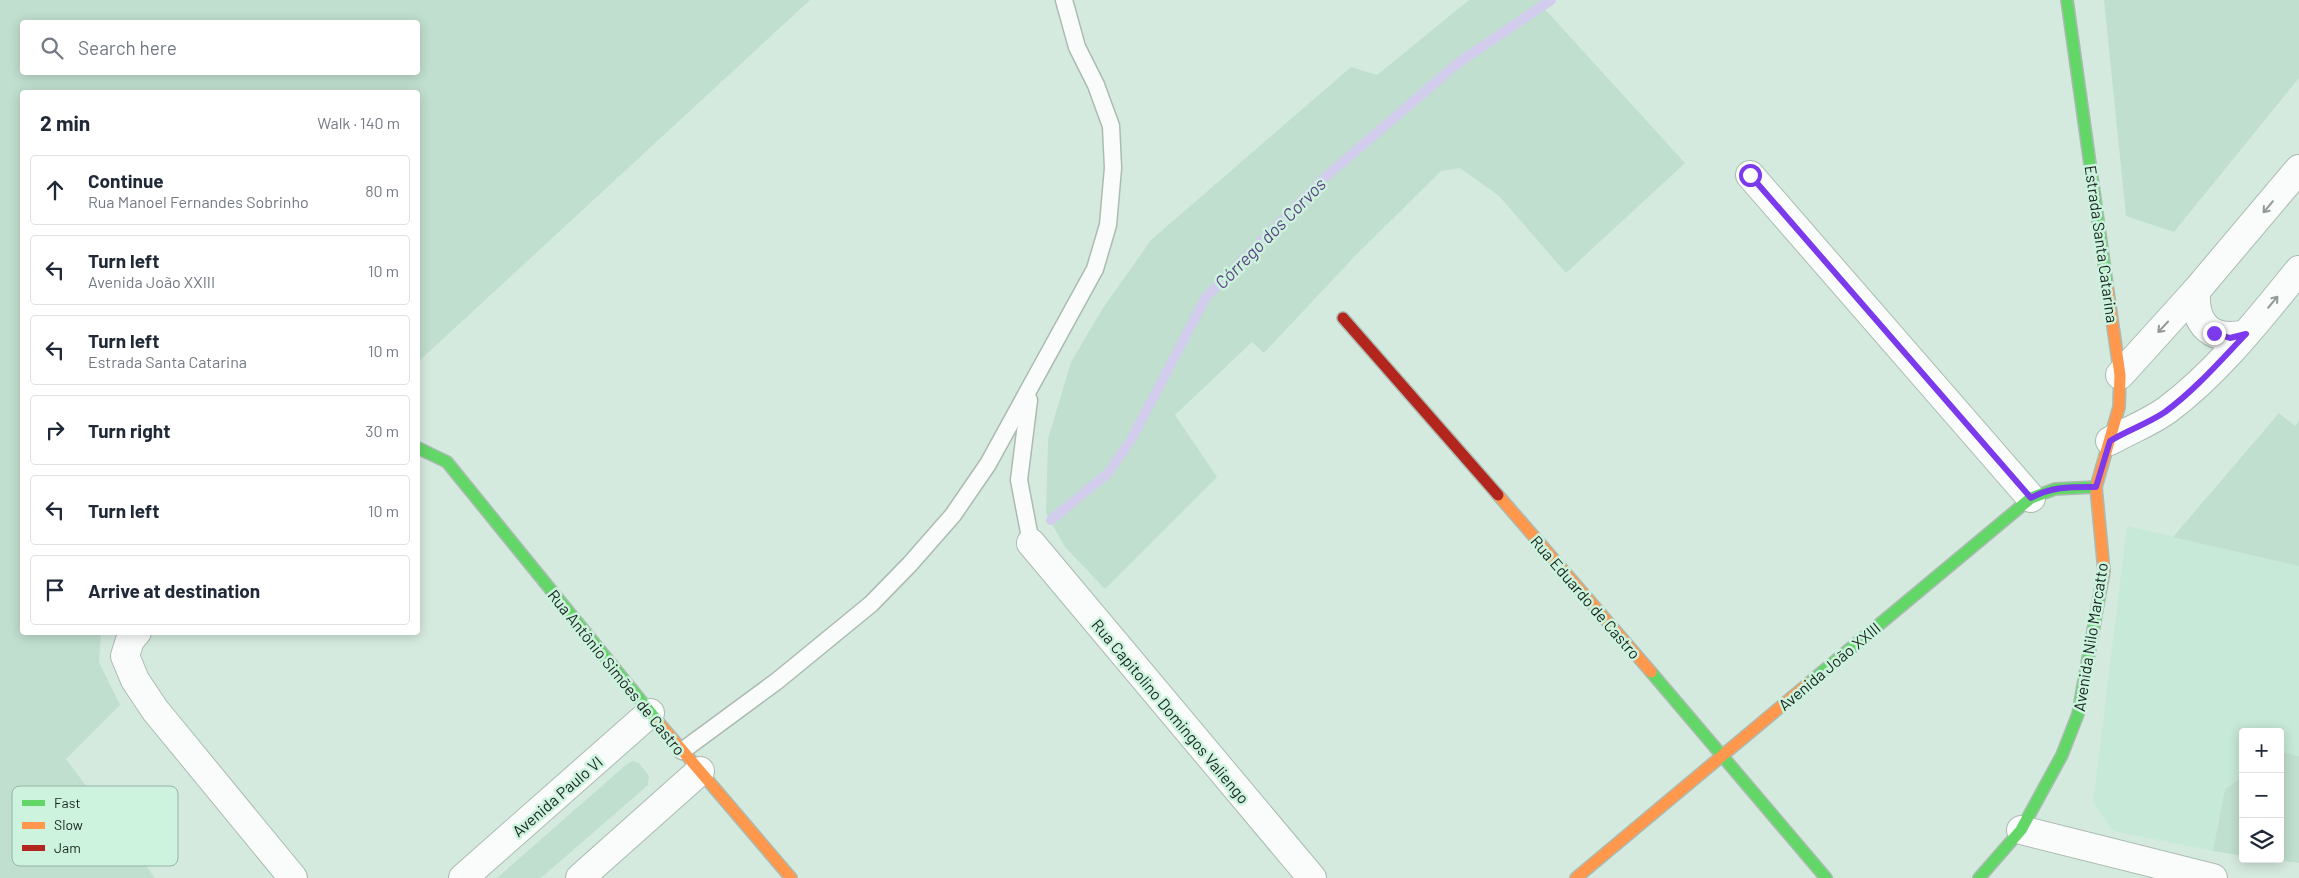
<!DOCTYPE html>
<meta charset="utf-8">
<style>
:root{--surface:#fff;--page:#f6f6f7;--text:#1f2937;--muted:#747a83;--line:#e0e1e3}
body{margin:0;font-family:Barlow,sans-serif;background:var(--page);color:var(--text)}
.controls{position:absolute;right:15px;bottom:15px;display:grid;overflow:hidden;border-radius:5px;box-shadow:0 2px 12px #0003}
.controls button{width:45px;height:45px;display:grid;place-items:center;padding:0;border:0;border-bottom:1px solid var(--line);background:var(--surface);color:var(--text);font:25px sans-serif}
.stop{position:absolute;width:15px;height:15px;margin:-11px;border:4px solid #7c3aed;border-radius:50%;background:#fff}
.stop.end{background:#7c3aed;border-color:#fff;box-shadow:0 1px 5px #0008}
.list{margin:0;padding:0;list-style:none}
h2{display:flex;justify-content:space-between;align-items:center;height:65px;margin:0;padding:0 20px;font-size:21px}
h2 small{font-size:16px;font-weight:400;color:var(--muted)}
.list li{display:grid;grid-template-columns:32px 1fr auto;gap:15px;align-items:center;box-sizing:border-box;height:70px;margin:0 10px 10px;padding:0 10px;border:1px solid var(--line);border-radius:5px}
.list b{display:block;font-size:19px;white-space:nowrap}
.list p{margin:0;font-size:16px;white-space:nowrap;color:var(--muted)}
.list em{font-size:16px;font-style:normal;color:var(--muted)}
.icon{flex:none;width:28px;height:28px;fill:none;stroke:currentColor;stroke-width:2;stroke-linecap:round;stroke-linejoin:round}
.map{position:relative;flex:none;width:2299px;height:878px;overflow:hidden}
.search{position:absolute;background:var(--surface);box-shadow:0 2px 12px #0003;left:20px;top:20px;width:400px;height:55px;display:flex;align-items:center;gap:12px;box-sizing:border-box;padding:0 18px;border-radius:5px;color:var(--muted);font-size:19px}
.panel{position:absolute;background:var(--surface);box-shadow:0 2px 12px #0003;left:20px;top:90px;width:400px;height:545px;border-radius:5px}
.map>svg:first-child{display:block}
.built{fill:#c7e9d7}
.green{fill:#c0dfce;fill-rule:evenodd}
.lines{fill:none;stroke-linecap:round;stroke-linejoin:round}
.stream{stroke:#d2cdec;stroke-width:10}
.lane-casing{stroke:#abbbb2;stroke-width:19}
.street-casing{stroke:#abbbb2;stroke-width:30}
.fast-casing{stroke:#abbbb2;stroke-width:14}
.slow-casing{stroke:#abbbb2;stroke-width:14}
.jam-casing{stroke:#abbbb2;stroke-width:14}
.lane{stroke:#f9fcfa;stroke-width:16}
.street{stroke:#f9fcfa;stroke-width:28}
.fast{stroke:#63d668;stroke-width:11}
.slow{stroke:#ff974d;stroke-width:11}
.jam{stroke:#b3261e;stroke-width:11}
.oneway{stroke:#939b97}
.route{stroke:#7c3aed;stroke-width:6}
.labels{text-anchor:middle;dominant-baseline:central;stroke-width:5;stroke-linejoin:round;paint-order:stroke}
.street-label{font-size:16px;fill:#17251d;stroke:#cdf2de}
.water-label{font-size:18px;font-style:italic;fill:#5d4684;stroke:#cdf2de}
.key{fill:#cdf2de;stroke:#96b4a4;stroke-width:1}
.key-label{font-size:14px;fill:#17251d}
</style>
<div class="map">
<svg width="2299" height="878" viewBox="0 0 2299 878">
<rect width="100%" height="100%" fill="#d5eadf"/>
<path class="built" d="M2127,526l172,40v190l-19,-4v-20h-37v45l-18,12 -12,62 -100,-20 -20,-28z"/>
<g class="green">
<path d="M0,0h810l-392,362v-270h-396v540l79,1 -2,29 21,43 -54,54 89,119h-155zM22,22h396v50h-396z"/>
<path d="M1469,0h82l-9,6 143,157 -119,110 -67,-77 -39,-28 -19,3 -86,85 -91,97 -12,-11 -77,73 42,62 -112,112 -40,-42 -19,-34 2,-74 23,-77 32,-54 48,-68 200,-173 26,8z"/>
<path d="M2104,0h195v78l-125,154 -48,-16z"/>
<path d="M2279,413l16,13 4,-5v145l-126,-29z"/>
<path d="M2281,752l18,4v107l-29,-4h10z"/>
<path d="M633,761l6,2 10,13 -1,9 -107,93h-44l130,-114z"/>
<path d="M2243,777v79l-30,-5 12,-62z"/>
</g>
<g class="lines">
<path class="stream" d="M1051,520l57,-47 23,-33 75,-143 117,-118 135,-116 93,-63"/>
<defs>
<g id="lane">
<path d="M1029,400l-10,80 12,63"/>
<path d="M682,751l95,-70 94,-77 39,-40 43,-49 35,-51 107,-195 13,-44 5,-57 -2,-42 -15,-41 -19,-38 -13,-47"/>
</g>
<g id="street">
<path d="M1750,175l281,323"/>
<path d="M2196,291c-2,35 16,51 50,43"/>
<path d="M2120,375l76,-84 103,-122"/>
<path d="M2110,441c19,-11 39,-18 57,-31 51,-38 92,-91 132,-140"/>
<path d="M1031,543l281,335"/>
<path d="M137,632l-7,8 -5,16 10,24 20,30 138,168"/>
<path d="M2021,830l192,48"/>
<path d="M463,878l187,-165"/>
<path d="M580,878l120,-107"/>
</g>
<g id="fast">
<path d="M2067,0l40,285"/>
<path d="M418,448l29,14 212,261"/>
<path d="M1651,672l175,206"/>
<path d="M1809,683l222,-185 24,-9 41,-2"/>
<path d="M1979,878l42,-48 41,-75 16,-41 23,-127"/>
</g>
<g id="slow">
<path d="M1498,495l153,177"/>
<path d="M2101,587l3,-16 -8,-84 23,-80 1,-32 -13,-90"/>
<path d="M659,723l132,155"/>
<path d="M1576,878l233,-195"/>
</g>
<path id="jam" d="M1343,318l155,177"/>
</defs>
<use href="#lane" class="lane-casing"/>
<use href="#street" class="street-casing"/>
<use href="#fast" class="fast-casing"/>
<use href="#slow" class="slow-casing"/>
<use href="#jam" class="jam-casing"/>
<use href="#lane" class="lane"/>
<use href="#street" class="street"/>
<use href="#fast" class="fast"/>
<use href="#slow" class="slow"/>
<use href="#jam" class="jam"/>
</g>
<defs><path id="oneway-shaft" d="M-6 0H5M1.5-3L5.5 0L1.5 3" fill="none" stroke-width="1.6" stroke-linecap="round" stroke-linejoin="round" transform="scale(1.25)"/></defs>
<g class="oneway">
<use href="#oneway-shaft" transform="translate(2268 207) rotate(130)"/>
<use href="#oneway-shaft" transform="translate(2273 302) rotate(-50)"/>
<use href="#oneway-shaft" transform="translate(2163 327) rotate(133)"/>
</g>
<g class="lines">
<path class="route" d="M1750,175l281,323c21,-12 42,-11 65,-11l14,-46c18,-11 37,-17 55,-29 30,-22 56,-52 81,-78l-16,4 -16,-5"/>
</g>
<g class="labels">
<g class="street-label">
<text transform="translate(2102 244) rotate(82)">Estrada Santa Catarina</text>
<text transform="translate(1586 597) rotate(49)">Rua Eduardo de Castro</text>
<text transform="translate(2090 637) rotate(-81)">Avenida Nilo Marcatto</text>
<text transform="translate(1829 666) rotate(-40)">Avenida João XXIII</text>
<text transform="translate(617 672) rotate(51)">Rua Antônio Simões de Castro</text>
<text transform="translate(1171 711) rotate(50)">Rua Capitolino Domingos Valiengo</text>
<text transform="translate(557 796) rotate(-41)">Avenida Paulo VI</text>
</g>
<g class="water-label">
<text transform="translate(1270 233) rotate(-45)">Córrego dos Corvos</text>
</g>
</g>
<rect x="12" y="786" width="166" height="80" rx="8" class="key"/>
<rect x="22" y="800" width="23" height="6" fill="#63d668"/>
<rect x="22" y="822" width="23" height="7" fill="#ff974d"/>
<rect x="22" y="845" width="23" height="6" fill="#b3261e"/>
<g class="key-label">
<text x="54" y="808">Fast</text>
<text x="54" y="830">Slow</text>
<text x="54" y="853">Jam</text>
</g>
</svg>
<div class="controls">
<button>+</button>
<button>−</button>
<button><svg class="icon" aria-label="layers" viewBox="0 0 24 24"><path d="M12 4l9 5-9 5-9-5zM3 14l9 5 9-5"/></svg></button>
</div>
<div class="stop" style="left:1750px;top:175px"></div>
<div class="stop end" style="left:2214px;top:333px"></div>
<div class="search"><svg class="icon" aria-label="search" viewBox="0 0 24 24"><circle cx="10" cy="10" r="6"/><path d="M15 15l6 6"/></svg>Search here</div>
<section class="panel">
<h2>2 min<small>Walk · 140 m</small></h2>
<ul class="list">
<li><svg class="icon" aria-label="ahead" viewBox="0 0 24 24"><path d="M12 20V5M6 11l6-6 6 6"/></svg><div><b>Continue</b><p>Rua Manoel Fernandes Sobrinho</p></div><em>80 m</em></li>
<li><svg class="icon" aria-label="left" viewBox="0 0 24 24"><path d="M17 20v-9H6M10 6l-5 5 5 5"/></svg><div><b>Turn left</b><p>Avenida João XXIII</p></div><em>10 m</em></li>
<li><svg class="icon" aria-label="left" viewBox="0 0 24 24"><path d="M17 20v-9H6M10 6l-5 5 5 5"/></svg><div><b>Turn left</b><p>Estrada Santa Catarina</p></div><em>10 m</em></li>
<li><svg class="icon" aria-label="right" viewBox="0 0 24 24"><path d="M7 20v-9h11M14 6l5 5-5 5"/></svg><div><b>Turn right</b></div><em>30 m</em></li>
<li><svg class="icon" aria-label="left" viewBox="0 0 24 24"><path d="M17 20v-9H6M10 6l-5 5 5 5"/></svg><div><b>Turn left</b></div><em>10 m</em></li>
<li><svg class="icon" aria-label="arrive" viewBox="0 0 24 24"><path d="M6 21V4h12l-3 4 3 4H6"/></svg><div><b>Arrive at destination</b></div></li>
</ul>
</section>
</div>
